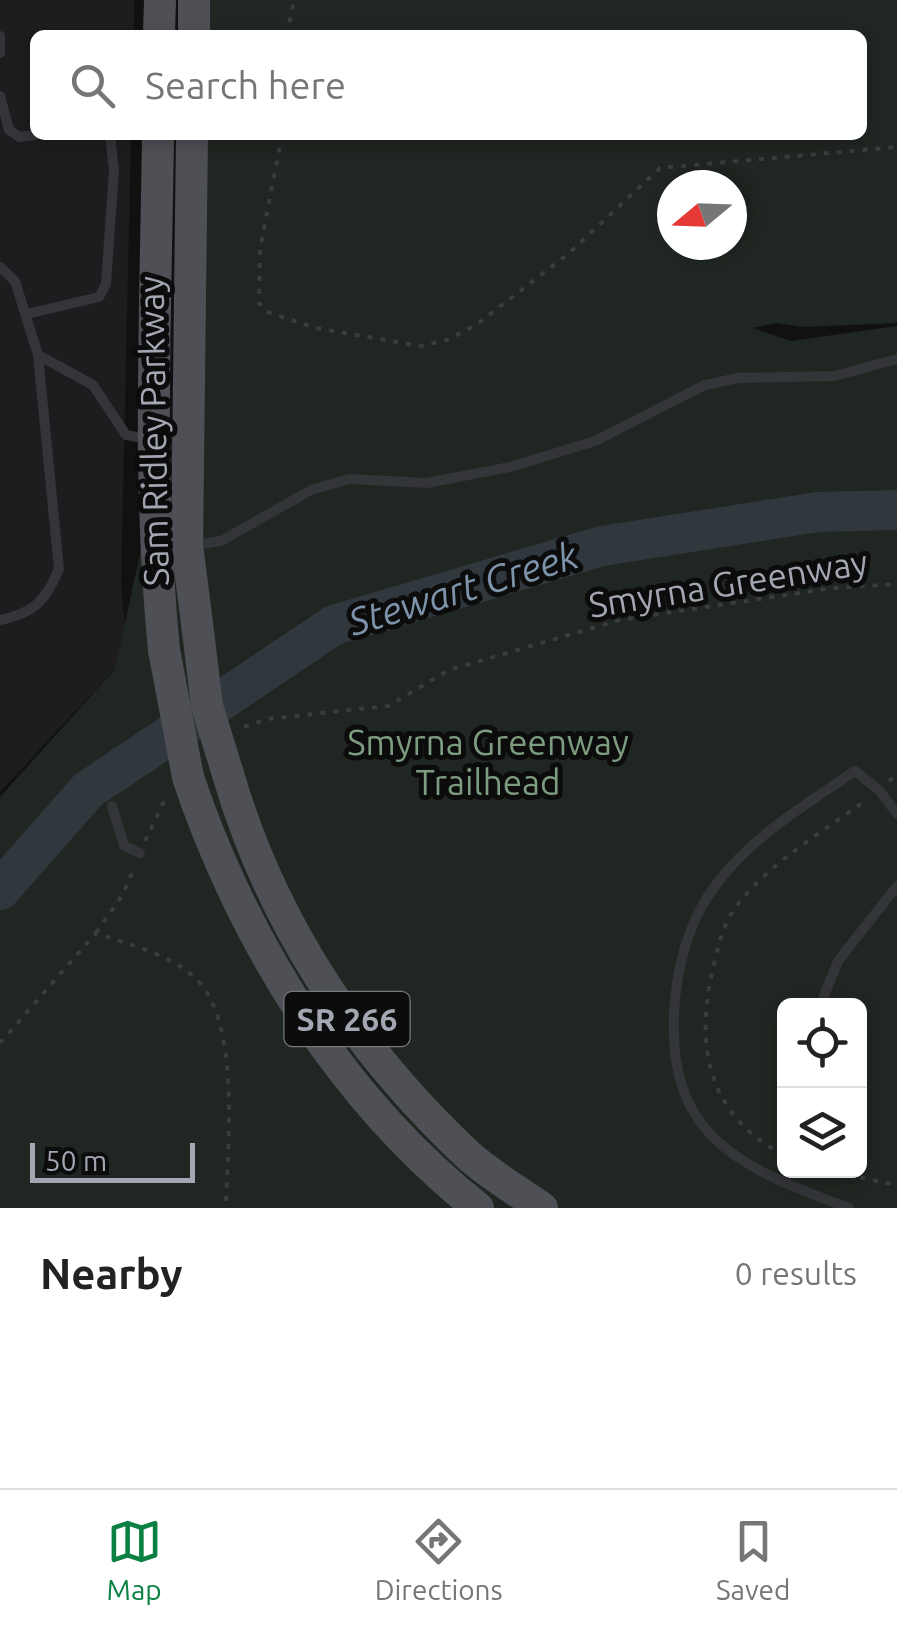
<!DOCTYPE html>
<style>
:root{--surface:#fff;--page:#f6f6f6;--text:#222;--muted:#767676;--line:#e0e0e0;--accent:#0b8043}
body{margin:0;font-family:Ubuntu,sans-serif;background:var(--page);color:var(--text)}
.controls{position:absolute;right:30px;bottom:30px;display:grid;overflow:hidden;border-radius:15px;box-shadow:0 5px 15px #0003}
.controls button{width:90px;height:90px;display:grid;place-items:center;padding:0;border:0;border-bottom:2px solid var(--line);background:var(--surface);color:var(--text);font:50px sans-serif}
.compass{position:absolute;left:657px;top:170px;width:90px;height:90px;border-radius:50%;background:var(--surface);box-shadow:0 5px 15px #0003;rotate:251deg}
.scale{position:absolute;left:30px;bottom:25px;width:165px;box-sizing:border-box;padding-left:10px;border:5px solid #a3a7b2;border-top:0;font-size:28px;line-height:35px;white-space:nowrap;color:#a3a7b2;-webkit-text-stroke:8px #0c0c0d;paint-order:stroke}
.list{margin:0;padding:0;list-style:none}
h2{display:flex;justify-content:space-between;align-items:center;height:130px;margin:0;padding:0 40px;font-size:42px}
h2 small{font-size:32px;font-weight:400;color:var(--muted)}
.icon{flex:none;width:55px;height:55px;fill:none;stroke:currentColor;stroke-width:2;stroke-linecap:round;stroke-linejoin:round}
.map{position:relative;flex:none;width:897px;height:1208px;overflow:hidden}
.search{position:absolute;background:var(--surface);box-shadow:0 5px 15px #0003;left:30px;right:30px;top:30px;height:110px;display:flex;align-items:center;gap:25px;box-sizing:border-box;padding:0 35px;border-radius:15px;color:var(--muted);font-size:38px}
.sheet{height:280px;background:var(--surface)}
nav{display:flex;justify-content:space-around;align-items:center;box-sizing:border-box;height:140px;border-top:2px solid var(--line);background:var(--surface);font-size:28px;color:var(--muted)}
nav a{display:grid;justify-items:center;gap:5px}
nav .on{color:var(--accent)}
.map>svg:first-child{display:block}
.built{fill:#1d1d1f}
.green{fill:#202621;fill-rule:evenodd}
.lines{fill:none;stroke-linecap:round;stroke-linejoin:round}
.river{stroke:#30373d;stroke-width:40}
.path{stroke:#3a3c40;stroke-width:4;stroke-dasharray:5 8;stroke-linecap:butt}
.lane{stroke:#343539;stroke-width:10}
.primary{stroke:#4f5056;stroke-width:32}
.primary-bridge{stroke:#4f5056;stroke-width:32}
.labels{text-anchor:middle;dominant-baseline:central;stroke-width:10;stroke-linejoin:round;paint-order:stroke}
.shield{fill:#0c0c0d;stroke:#767880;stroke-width:2.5}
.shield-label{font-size:32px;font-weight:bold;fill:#a3a7b2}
.street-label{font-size:35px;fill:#a3a7b2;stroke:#0c0c0d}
.park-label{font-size:35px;fill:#7c9b7f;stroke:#0c0c0d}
.water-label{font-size:38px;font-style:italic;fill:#7d93aa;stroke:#0c0c0d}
</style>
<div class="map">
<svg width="897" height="1208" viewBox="0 0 897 1208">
<rect width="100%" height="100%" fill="#111112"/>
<path class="built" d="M0,0h134v35h-99v100h96l-10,450 7,70 -128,137z"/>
<path class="green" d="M208,0h689v323l-95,4 -26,-4 -23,5 38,13 106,-15v882h-897v-411l115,-128 54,-249 34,9 3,-294h656v-100h-655zM672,185h60v60h-60zM784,1006h76v164h-76z"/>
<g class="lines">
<path class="river" d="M0,890l88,-100 246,-165 268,-79 216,-34 79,-2"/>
<g class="path">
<path d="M287,35l7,-35"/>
<path d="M282,135l-22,114 -1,54 8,9 49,16 104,18 27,-6 29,-15 92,-71 92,-86 237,-21"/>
<path d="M244,727l23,-8 121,-13 61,-36 171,-50 213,-32 64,-4"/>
<path d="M889,781l8,-7"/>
<path d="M145,841l22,-46"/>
<path d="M96,933l27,-39 11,-26"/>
<path d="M0,1043l96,-110c34,12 71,20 98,44 48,42 33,171 32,231"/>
<path d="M784,1155c-74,-38 -89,-105 -72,-182 5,-22 10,-47 23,-65 32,-44 88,-76 131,-108"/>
<path d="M822,1170l75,15"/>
</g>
<g class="lane">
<path d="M0,36v17"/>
<path d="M0,96l9,34 11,7 15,-2"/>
<path d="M0,267l15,14 23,74 55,30 33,50 22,4"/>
<path d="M27,314l72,-17 7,-13 8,-114 -4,-35"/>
<path d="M193,545l28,-4 90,-51 38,-11 78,4 83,-16 85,-26 110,-56 33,-7 96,-2 63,-17"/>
<path d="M0,620c35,-7 46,-20 59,-51l-21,-214"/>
<path d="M112,806l12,40 16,7"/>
<path d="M820,1006l18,-45 59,-75"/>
<path d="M849,1208c-113,-42 -186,-72 -174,-209 4,-39 16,-81 40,-113 36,-49 90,-81 140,-115l24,19 18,24"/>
</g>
<g class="primary">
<path d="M159,35l1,-35"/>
<path d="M194,35v-35"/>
<path d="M158,135c-2,171 -11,344 6,515"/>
<path d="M192,135l-5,410 10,78"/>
<path d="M228,774c43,148 128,276 240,381 22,20 50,36 74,53"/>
<path d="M197,803c57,155 150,301 281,405"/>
</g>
<g class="primary-bridge">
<path d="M197,623l10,83 21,68"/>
<path d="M164,650l24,127 9,26"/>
</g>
</g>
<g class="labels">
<rect class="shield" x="284.5" y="992" width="125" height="54" rx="8"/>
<g class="shield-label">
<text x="347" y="1019">SR 266</text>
</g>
<g class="street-label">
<text transform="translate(153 431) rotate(-91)">Sam Ridley Parkway</text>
<text transform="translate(728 583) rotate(-9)">Smyrna Greenway</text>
</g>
<g class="park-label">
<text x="488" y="742">Smyrna Greenway<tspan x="488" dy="40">Trailhead</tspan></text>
</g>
<g class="water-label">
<text transform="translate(463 588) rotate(-17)">Stewart Creek</text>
</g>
</g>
</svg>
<div class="controls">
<button><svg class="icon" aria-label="locate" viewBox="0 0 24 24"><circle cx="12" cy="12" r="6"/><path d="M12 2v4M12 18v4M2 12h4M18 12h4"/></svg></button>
<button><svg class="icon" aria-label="layers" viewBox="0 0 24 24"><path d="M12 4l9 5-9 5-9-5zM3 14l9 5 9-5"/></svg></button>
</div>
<svg class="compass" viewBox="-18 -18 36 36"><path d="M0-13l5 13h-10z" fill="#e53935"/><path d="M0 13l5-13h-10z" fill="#767676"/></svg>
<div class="scale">50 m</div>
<div class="search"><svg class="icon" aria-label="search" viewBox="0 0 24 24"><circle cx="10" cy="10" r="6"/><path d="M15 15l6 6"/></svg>Search here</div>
</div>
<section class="sheet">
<h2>Nearby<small>0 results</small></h2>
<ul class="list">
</ul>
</section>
<nav>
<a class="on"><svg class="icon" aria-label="map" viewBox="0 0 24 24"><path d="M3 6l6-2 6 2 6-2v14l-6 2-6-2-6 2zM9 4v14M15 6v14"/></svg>Map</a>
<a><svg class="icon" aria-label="directions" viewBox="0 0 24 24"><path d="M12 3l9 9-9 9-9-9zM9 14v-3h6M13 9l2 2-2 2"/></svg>Directions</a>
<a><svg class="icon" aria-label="saved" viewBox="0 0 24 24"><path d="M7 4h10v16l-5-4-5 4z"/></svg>Saved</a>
</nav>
